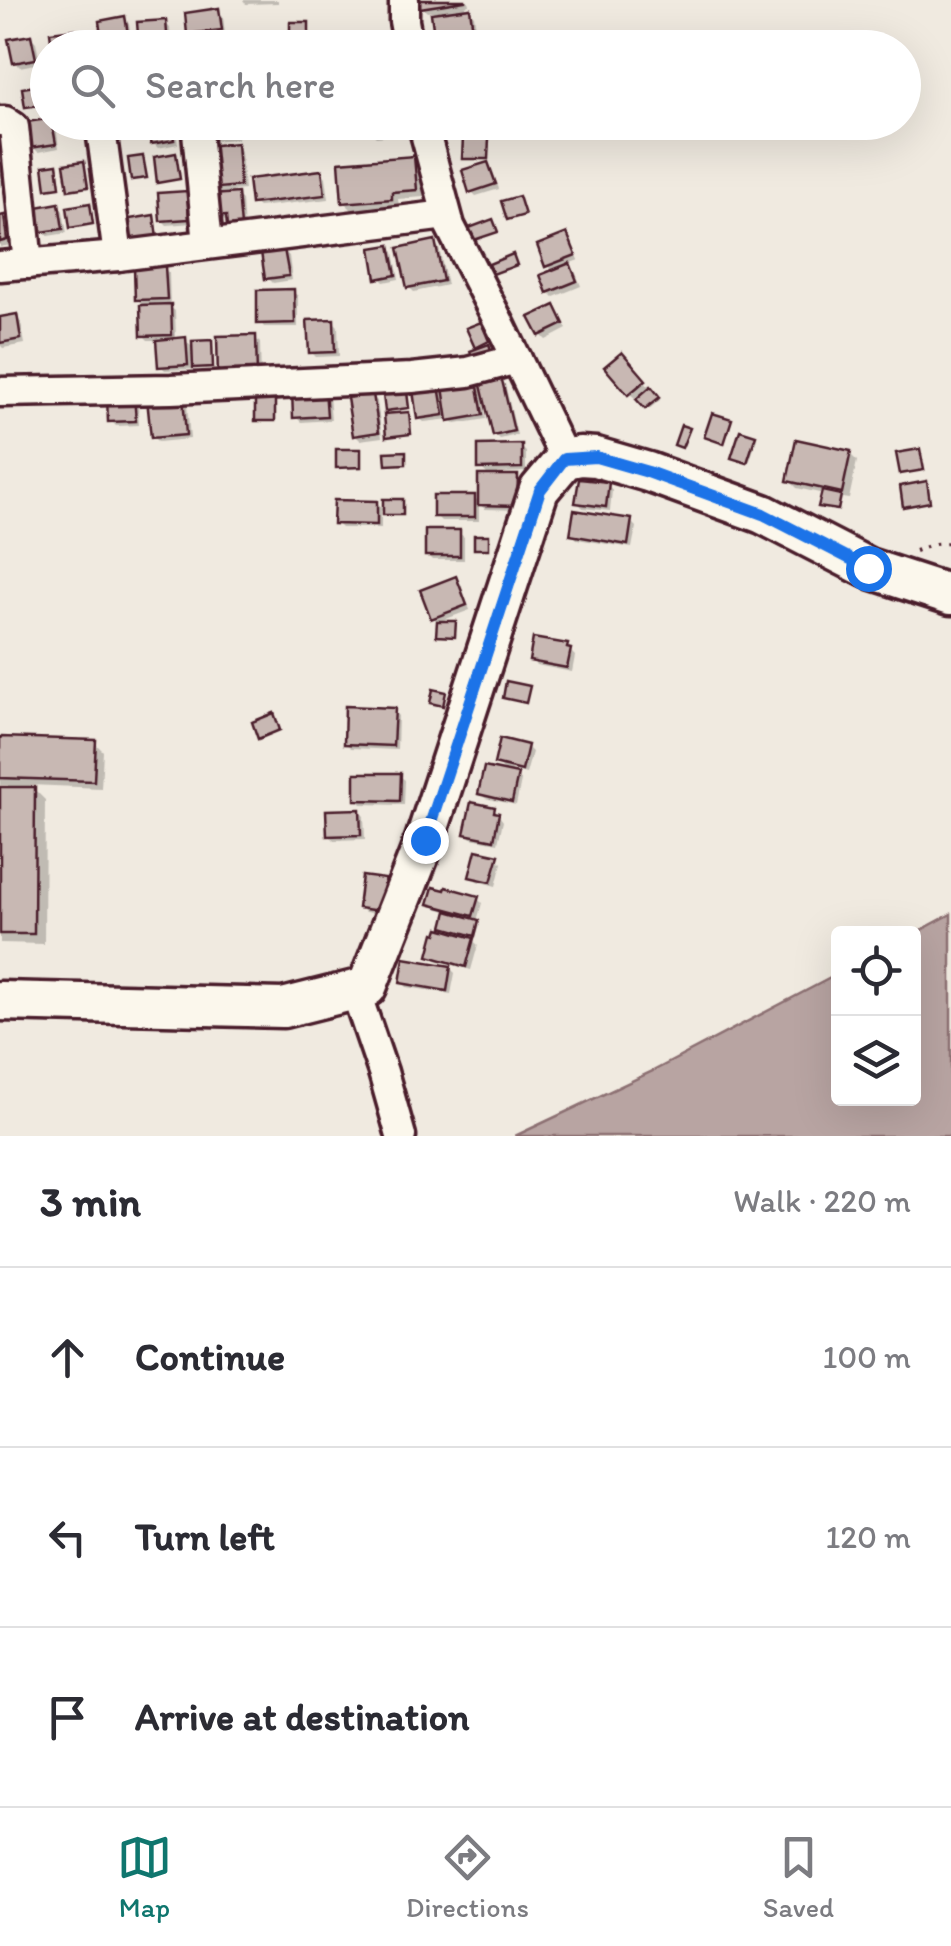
<!DOCTYPE html>
<meta charset="utf-8">
<style>
:root{--surface:#fff;--page:#f2f2f3;--text:#2b2b33;--muted:#7c7c81;--line:#e1e1e2;--accent:#0f766e}
body{margin:0;font-family:Itim,sans-serif;background:var(--page);color:var(--text)}
.controls{position:absolute;right:30px;bottom:30px;display:grid;overflow:hidden;border-radius:10px;box-shadow:0 10px 40px #0002}
.controls button{width:90px;height:90px;display:grid;place-items:center;padding:0;border:0;border-bottom:2px solid var(--line);background:var(--surface);color:var(--text);font:50px sans-serif}
.stop{position:absolute;width:30px;height:30px;margin:-22px;border:8px solid #1a73e8;border-radius:50%;background:#fff}
.stop.end{background:#1a73e8;border-color:#fff;box-shadow:0 2px 10px #0008}
.list{margin:0;padding:0;list-style:none}
h2{display:flex;justify-content:space-between;align-items:center;height:130px;margin:0;padding:0 40px;font-size:42px}
h2 small{font-size:32px;font-weight:400;color:var(--muted)}
.list li{display:grid;grid-template-columns:65px 1fr auto;gap:30px;align-items:center;box-sizing:border-box;height:180px;padding:0 40px;border-top:2px solid var(--line)}
.list b{display:block;font-size:38px;white-space:nowrap}
.list em{font-size:32px;font-style:normal;color:var(--muted)}
.icon{flex:none;width:55px;height:55px;fill:none;stroke:currentColor;stroke-width:2;stroke-linecap:round;stroke-linejoin:round}
.map{position:relative;flex:none;width:951px;height:1136px;overflow:hidden}
.search{position:absolute;background:var(--surface);box-shadow:0 10px 40px #0002;left:30px;right:30px;top:30px;height:110px;display:flex;align-items:center;gap:25px;box-sizing:border-box;padding:0 35px;border-radius:55px;color:var(--muted);font-size:38px}
.sheet{height:670px;background:var(--surface)}
nav{display:flex;justify-content:space-around;align-items:center;box-sizing:border-box;height:140px;border-top:2px solid var(--line);background:var(--surface);font-size:28px;color:var(--muted)}
nav a{display:grid;justify-items:center;gap:5px}
nav .on{color:var(--accent)}
.map>svg:first-child{display:block}
.water{fill:#b8a4a2;stroke:#8c6f72;stroke-width:2.5}
.shadow{fill:#0003}
.building{fill:#c8b8b3;stroke:#4a1f2b;stroke-width:2.5}
.lines{fill:none;stroke-linecap:round;stroke-linejoin:round}
.street-casing{stroke:#4a1f2b;stroke-width:35}
.secondary-casing{stroke:#4a1f2b;stroke-width:45}
.path{stroke:#4a1f2b;stroke-width:4;stroke-dasharray:2.5 8;stroke-linecap:butt}
.street{stroke:#fbf7ec;stroke-width:28}
.secondary{stroke:#fbf7ec;stroke-width:38}
.route{stroke:#1a73e8;stroke-width:12}
</style>
<div class="map">
<svg width="951" height="1136" viewBox="0 0 951 1136">
<rect width="100%" height="100%" fill="#f0eae0"/>
<filter id="ink" filterUnits="userSpaceOnUse"><feTurbulence type="fractalNoise" baseFrequency=".01" numOctaves="2"/><feDisplacementMap in="SourceGraphic" scale="20" xChannelSelector="R" yChannelSelector="G"/><feConvolveMatrix kernelMatrix="1 2 1 2 8 2 1 2 1" color-interpolation-filters="sRGB"/></filter>
<g filter="url(#ink)">
<path class="water" d="M951,914v222h-436l138,-65 185,-97v124h76v-164z"/>
<g class="shadow">
<path d="M243,0h35v3l-32,1z"/>
<path d="M421,0h47l1,5 -4,1 9,9 3,20 -35,5 -5,-5 -4,-24 -6,1 -5,-5z"/>
<path d="M218,11l5,5 2,18 -5,1 8,8v5h-34l4,-7 -8,-8z"/>
<path d="M124,19l5,5 3,20 -22,4 -5,-5z"/>
<path d="M165,23l5,5 1,20h-29z"/>
<path d="M31,37l5,5 4,21 -20,4 -5,-5z"/>
<path d="M48,122h5l3,4 3,22 -21,4 -5,-5z"/>
<path d="M150,122h24l4,22 -20,4 -5,-5z"/>
<path d="M203,122h34l1,17 -29,2z"/>
<path d="M370,122h35l1,12 -30,3 -5,-5z"/>
<path d="M236,146l5,5 3,39 -11,1 9,9 2,30 -10,1 -5,-5v-6l-8,1 -5,-5 4,-19 -9,-9z"/>
<path d="M0,157l5,5 3,24 -8,1z"/>
<path d="M413,158l8,8 3,31 -26,2 1,7 -47,4 -8,-8z"/>
<path d="M487,165l5,4 7,20 -23,7 -5,-5z"/>
<path d="M322,172l4,5 3,22 -71,8 -5,-4z"/>
<path d="M186,194l5,4 2,25 -26,2 -5,-5z"/>
<path d="M59,206l4,5 4,22 -19,3 -5,-5z"/>
<path d="M0,218l8,5 3,22 -11,2z"/>
<path d="M567,236l5,5 7,19 -11,4 7,7 6,15 -27,11 -5,-5 5,-20 -7,-7z"/>
<path d="M434,243l5,5 8,37 -33,7 -5,-5z"/>
<path d="M390,248l4,4 5,27 -15,3 -5,-5z"/>
<path d="M284,251l5,5 3,24 -19,3 -5,-5z"/>
<path d="M164,269l5,4 1,34 5,4 1,30 9,-1 10,10 16,-8 3,26 -17,1 -6,-6 1,6 -27,1 -5,-5 -1,-25h-11l-5,-5 -1,-31 -5,-5z"/>
<path d="M293,292l5,4v31h-34l-4,-5z"/>
<path d="M554,308l13,21 -21,11 -5,-5z"/>
<path d="M16,317l5,5 4,22 -22,4 -3,-3v-25z"/>
<path d="M333,321l5,5 1,30 -23,1 -5,-5z"/>
<path d="M255,338l5,5 1,38 -35,1z"/>
<path d="M622,355l38,45 -11,9 -12,-13 -2,2 -5,-4 -23,-27z"/>
<path d="M500,379l5,5 12,51 -17,4 -5,-5 -7,-31h-4l2,16 -30,5 -6,-5 -26,3 -5,-4 19,-30 9,9 30,-13 9,9z"/>
<path d="M294,392l35,3 2,25 -30,2 -5,-5z"/>
<path d="M372,396l5,5 5,36 -22,3 -5,-5z"/>
<path d="M134,398l4,5 1,22 -23,1 -5,-5z"/>
<path d="M182,399l5,5 3,35 -32,3 -5,-5z"/>
<path d="M755,437l2,2 -8,24 -14,-4z"/>
<path d="M521,447l5,5v20l-28,1v4h19l5,5 -1,28 -36,-1 -6,-5v17h-38l-5,-5 38,-19 6,6 10,-26 -9,-9z"/>
<path d="M849,453l8,8 -8,38 -7,-1 -3,13 -16,-3 1,-14 -27,-6 -8,-8z"/>
<path d="M608,485l4,5 -2,21 -27,-3 -5,-5z"/>
<path d="M402,502l2,14h-17l-6,-6v18h-40l-5,-5 40,-20 10,9z"/>
<path d="M631,522l5,5 -4,21 -55,-9 -5,-5z"/>
<path d="M459,533l5,4v23h-32l-5,-5z"/>
<path d="M456,579l5,5 9,26 -32,12 -5,-5z"/>
<path d="M566,647l9,9 -3,16 -36,-7 -5,-5z"/>
<path d="M394,711l4,5 -1,34 -46,-2 -5,-5z"/>
<path d="M0,740l95,3 8,8 -2,37 -71,-3 15,15 -1,144 -44,-1v-154h8v-4h-8z"/>
<path d="M527,747l5,5 -6,22 -15,-4 10,11 -5,24 -31,-7 -4,-5 27,-19 -12,-11z"/>
<path d="M400,776l5,4 -1,25 -42,-1 -5,-5z"/>
<path d="M494,809l9,12 -5,22 -27,-5 -4,-5z"/>
<path d="M359,811l5,5 1,23 -31,1 -5,-5z"/>
<path d="M497,858l5,5 -6,23 -19,-5 -5,-5z"/>
<path d="M383,882l5,5 -3,28 -20,-3 -5,-5z"/>
<path d="M477,898l5,5 -5,18 3,3 -4,12 -10,-2 12,11 -7,25 -35,-10 -5,-5 23,-20 -8,-8 4,-15 -14,-4 -5,-5z"/>
<path d="M450,968l5,5 -4,21 -44,-7 -5,-5z"/>
</g>
<g class="building">
<path d="M419,0h46v1l-45,7z"/>
<path d="M219,8l3,22 -35,4 -2,-21z"/>
<path d="M470,8l3,23 -39,5 -3,-23z"/>
<path d="M125,16l4,24 -27,4 -3,-23z"/>
<path d="M166,20l2,27 -29,1 -2,-26z"/>
<rect x="290" y="22" width="19" height="14"/>
<path d="M75,29l2,19h-25l-2,-16z"/>
<path d="M93,33l2,15h-15l-2,-12z"/>
<path d="M31,35l5,24 -23,4 -5,-24z"/>
<path d="M224,36l1,12h-34l-1,-8z"/>
<path d="M488,39l1,9h-39l-1,-5z"/>
<path d="M48,84v20l-23,3 -3,-19z"/>
<path d="M48,119v3h4l4,22 -26,4 -4,-26z"/>
<path d="M148,122h23l3,18 -23,4z"/>
<path d="M201,122h32l1,12 -32,3z"/>
<path d="M368,122h34v8l-34,3z"/>
<path d="M463,137l26,1 -1,21h-26z"/>
<path d="M237,143l3,43 -32,3 -3,-43z"/>
<path d="M176,153l4,26 -23,4 -3,-26z"/>
<path d="M143,156l4,22 -16,2 -3,-22z"/>
<path d="M414,156l3,34 -25,2v7l-50,4 -3,-41z"/>
<path d="M84,161l4,26 -20,3 -4,-26z"/>
<path d="M488,162l8,22 -27,9 -7,-23z"/>
<path d="M57,164l3,23 -14,2 -3,-23z"/>
<path d="M322,170l3,25 -74,9 -3,-25z"/>
<path d="M187,191l2,28 -29,2 -2,-28z"/>
<path d="M238,193l3,33 -14,1 -1,-11 -13,1 -1,-22z"/>
<path d="M519,196l6,19 -18,5 -6,-19z"/>
<path d="M59,203l4,26 -22,3 -4,-25z"/>
<path d="M90,203l3,21 -23,4 -3,-21z"/>
<path d="M4,215l3,25 -7,2v-26z"/>
<path d="M154,215l3,23 -29,5 -4,-23z"/>
<path d="M493,219l5,13 -24,8 -5,-12z"/>
<path d="M567,233l9,22 -31,12 -8,-22z"/>
<path d="M435,240l8,41 -36,7 -9,-40z"/>
<path d="M390,245l6,30 -20,4 -5,-31z"/>
<path d="M284,249l5,27 -24,3 -4,-27z"/>
<path d="M513,254l4,11 -24,9 -4,-10z"/>
<path d="M570,263l7,18 -30,12 -7,-18z"/>
<path d="M165,266l2,33 -32,1 -1,-33z"/>
<path d="M294,289l1,34 -38,1v-34z"/>
<path d="M171,304l1,31 -31,1 -1,-31z"/>
<path d="M555,305l9,19 -25,12 -10,-19z"/>
<path d="M17,314l4,25 -21,4v-26z"/>
<path d="M334,319l1,33 -26,1 -2,-33z"/>
<path d="M481,322l8,19 -14,7 -9,-20z"/>
<path d="M256,335l1,42 -39,1 -1,-42z"/>
<path d="M186,337l2,28 -30,2 -2,-27z"/>
<path d="M212,340l1,27 -20,1 -1,-27z"/>
<path d="M489,344l5,14 -20,5 -4,-12z"/>
<path d="M622,352l24,28 -18,15 -24,-28z"/>
<path d="M501,376l13,55 -21,5 -13,-55z"/>
<path d="M477,381l6,34 -35,6 -5,-34z"/>
<path d="M406,384l3,24 -24,3 -3,-24z"/>
<path d="M439,386l5,29 -27,4 -4,-29z"/>
<path d="M651,386l9,11 -15,12 -9,-10z"/>
<path d="M325,388l2,28 -34,2 -1,-28z"/>
<rect x="255" y="392" width="20" height="29"/>
<path d="M373,394l6,38 -26,4 -6,-38z"/>
<path d="M134,396l2,25 -28,1 -1,-25z"/>
<path d="M183,396l3,39 -35,3 -4,-39z"/>
<path d="M409,412l2,22 -25,3 -2,-23z"/>
<path d="M712,413l20,6 -8,25 -20,-7z"/>
<path d="M681,425l9,3 -8,20 -8,-3z"/>
<path d="M740,430l16,5 -9,28 -16,-5z"/>
<path d="M796,439l55,12 -9,42 -55,-12z"/>
<path d="M522,444v24l-44,1v-24z"/>
<path d="M336,449h25v18l-25,1z"/>
<path d="M920,449l4,21 -24,4 -4,-21z"/>
<path d="M406,451v13l-20,1 -1,-13z"/>
<path d="M478,475h40l-1,31 -39,-1z"/>
<path d="M579,479l30,3 -3,25 -31,-4z"/>
<path d="M927,481l3,21 -27,5 -3,-21z"/>
<path d="M822,491l19,4 -3,15 -20,-3z"/>
<rect x="433" y="495" width="42" height="22"/>
<rect x="383" y="499" width="20" height="16"/>
<path d="M334,500l43,1v24l-44,-1z"/>
<path d="M574,510l58,9 -4,26 -58,-10z"/>
<rect x="425" y="530" width="35" height="26"/>
<rect x="474" y="535" width="15" height="14"/>
<path d="M456,576l11,29 -36,14 -11,-29z"/>
<path d="M437,621h19l-1,16 -19,-1z"/>
<path d="M533,638l35,6 -1,4 4,1 -4,19 -38,-7z"/>
<path d="M506,681l24,5 -4,17 -23,-5z"/>
<path d="M433,689l13,3 -3,14 -13,-3z"/>
<path d="M345,706l50,2 -2,38 -49,-2z"/>
<path d="M274,713l6,17 -22,9 -6,-17z"/>
<path d="M0,737l96,3 -2,41 -94,-3z"/>
<path d="M500,738l28,7 -6,26 -28,-7z"/>
<path d="M484,767l34,7 -6,28 -34,-8z"/>
<path d="M355,773h46l-1,28 -45,-1z"/>
<path d="M0,787h35l-1,147h-34z"/>
<path d="M471,802l24,5 -1,5 5,1 -5,27 -30,-6z"/>
<path d="M360,809l1,26 -34,1 -1,-26z"/>
<path d="M476,850l23,5 -8,27 -22,-5z"/>
<path d="M362,876l23,3 -5,32 -22,-3z"/>
<path d="M433,887l12,3 1,-3 33,9 -6,20 -45,-12z"/>
<path d="M447,911l32,9 -4,16 -32,-9z"/>
<path d="M439,928l35,10 -8,29 -38,-11 6,-23 3,1z"/>
<path d="M404,958l47,8 -4,25 -47,-8z"/>
</g>
<g class="lines">
<defs>
<g id="street">
<path d="M404,0v21l5,27"/>
<path d="M0,121h5l9,6 14,137"/>
<path d="M100,122l18,134"/>
<path d="M196,122l12,122"/>
<path d="M422,122l28,104 52,102 63,131"/>
<path d="M0,266l118,-10 328,-41"/>
<path d="M0,392l171,-3 241,-11 56,-6 49,-13"/>
<path d="M355,990l28,82 18,64"/>
</g>
<path id="secondary" d="M0,1001l283,7 84,-21 58,-147 114,-350 26,-31 15,-3 16,1 52,15 115,42 105,54 83,27"/>
</defs>
<use href="#street" class="street-casing"/>
<use href="#secondary" class="secondary-casing"/>
<path class="path" d="M915,551l20,-7 16,-1"/>
<use href="#street" class="street"/>
<use href="#secondary" class="secondary"/>
</g>
</g>
<g class="lines" filter="url(#ink)">
<path class="route" d="M425,840l115,-350 24,-31 32,-2 52,15 115,42 105,54"/>
</g>
</svg>
<div class="controls">
<button><svg class="icon" aria-label="locate" viewBox="0 0 24 24"><circle cx="12" cy="12" r="6"/><path d="M12 2v4M12 18v4M2 12h4M18 12h4"/></svg></button>
<button><svg class="icon" aria-label="layers" viewBox="0 0 24 24"><path d="M12 4l9 5-9 5-9-5zM3 14l9 5 9-5"/></svg></button>
</div>
<div class="stop" style="left:868px;top:568px"></div>
<div class="stop end" style="left:425px;top:840px"></div>
<div class="search"><svg class="icon" aria-label="search" viewBox="0 0 24 24"><circle cx="10" cy="10" r="6"/><path d="M15 15l6 6"/></svg>Search here</div>
</div>
<section class="sheet">
<h2>3 min<small>Walk · 220 m</small></h2>
<ul class="list">
<li><svg class="icon" aria-label="ahead" viewBox="0 0 24 24"><path d="M12 20V5M6 11l6-6 6 6"/></svg><div><b>Continue</b></div><em>100 m</em></li>
<li><svg class="icon" aria-label="left" viewBox="0 0 24 24"><path d="M17 20v-9H6M10 6l-5 5 5 5"/></svg><div><b>Turn left</b></div><em>120 m</em></li>
<li><svg class="icon" aria-label="arrive" viewBox="0 0 24 24"><path d="M6 21V4h12l-3 4 3 4H6"/></svg><div><b>Arrive at destination</b></div></li>
</ul>
</section>
<nav>
<a class="on"><svg class="icon" aria-label="map" viewBox="0 0 24 24"><path d="M3 6l6-2 6 2 6-2v14l-6 2-6-2-6 2zM9 4v14M15 6v14"/></svg>Map</a>
<a><svg class="icon" aria-label="directions" viewBox="0 0 24 24"><path d="M12 3l9 9-9 9-9-9zM9 14v-3h6M13 9l2 2-2 2"/></svg>Directions</a>
<a><svg class="icon" aria-label="saved" viewBox="0 0 24 24"><path d="M7 4h10v16l-5-4-5 4z"/></svg>Saved</a>
</nav>
